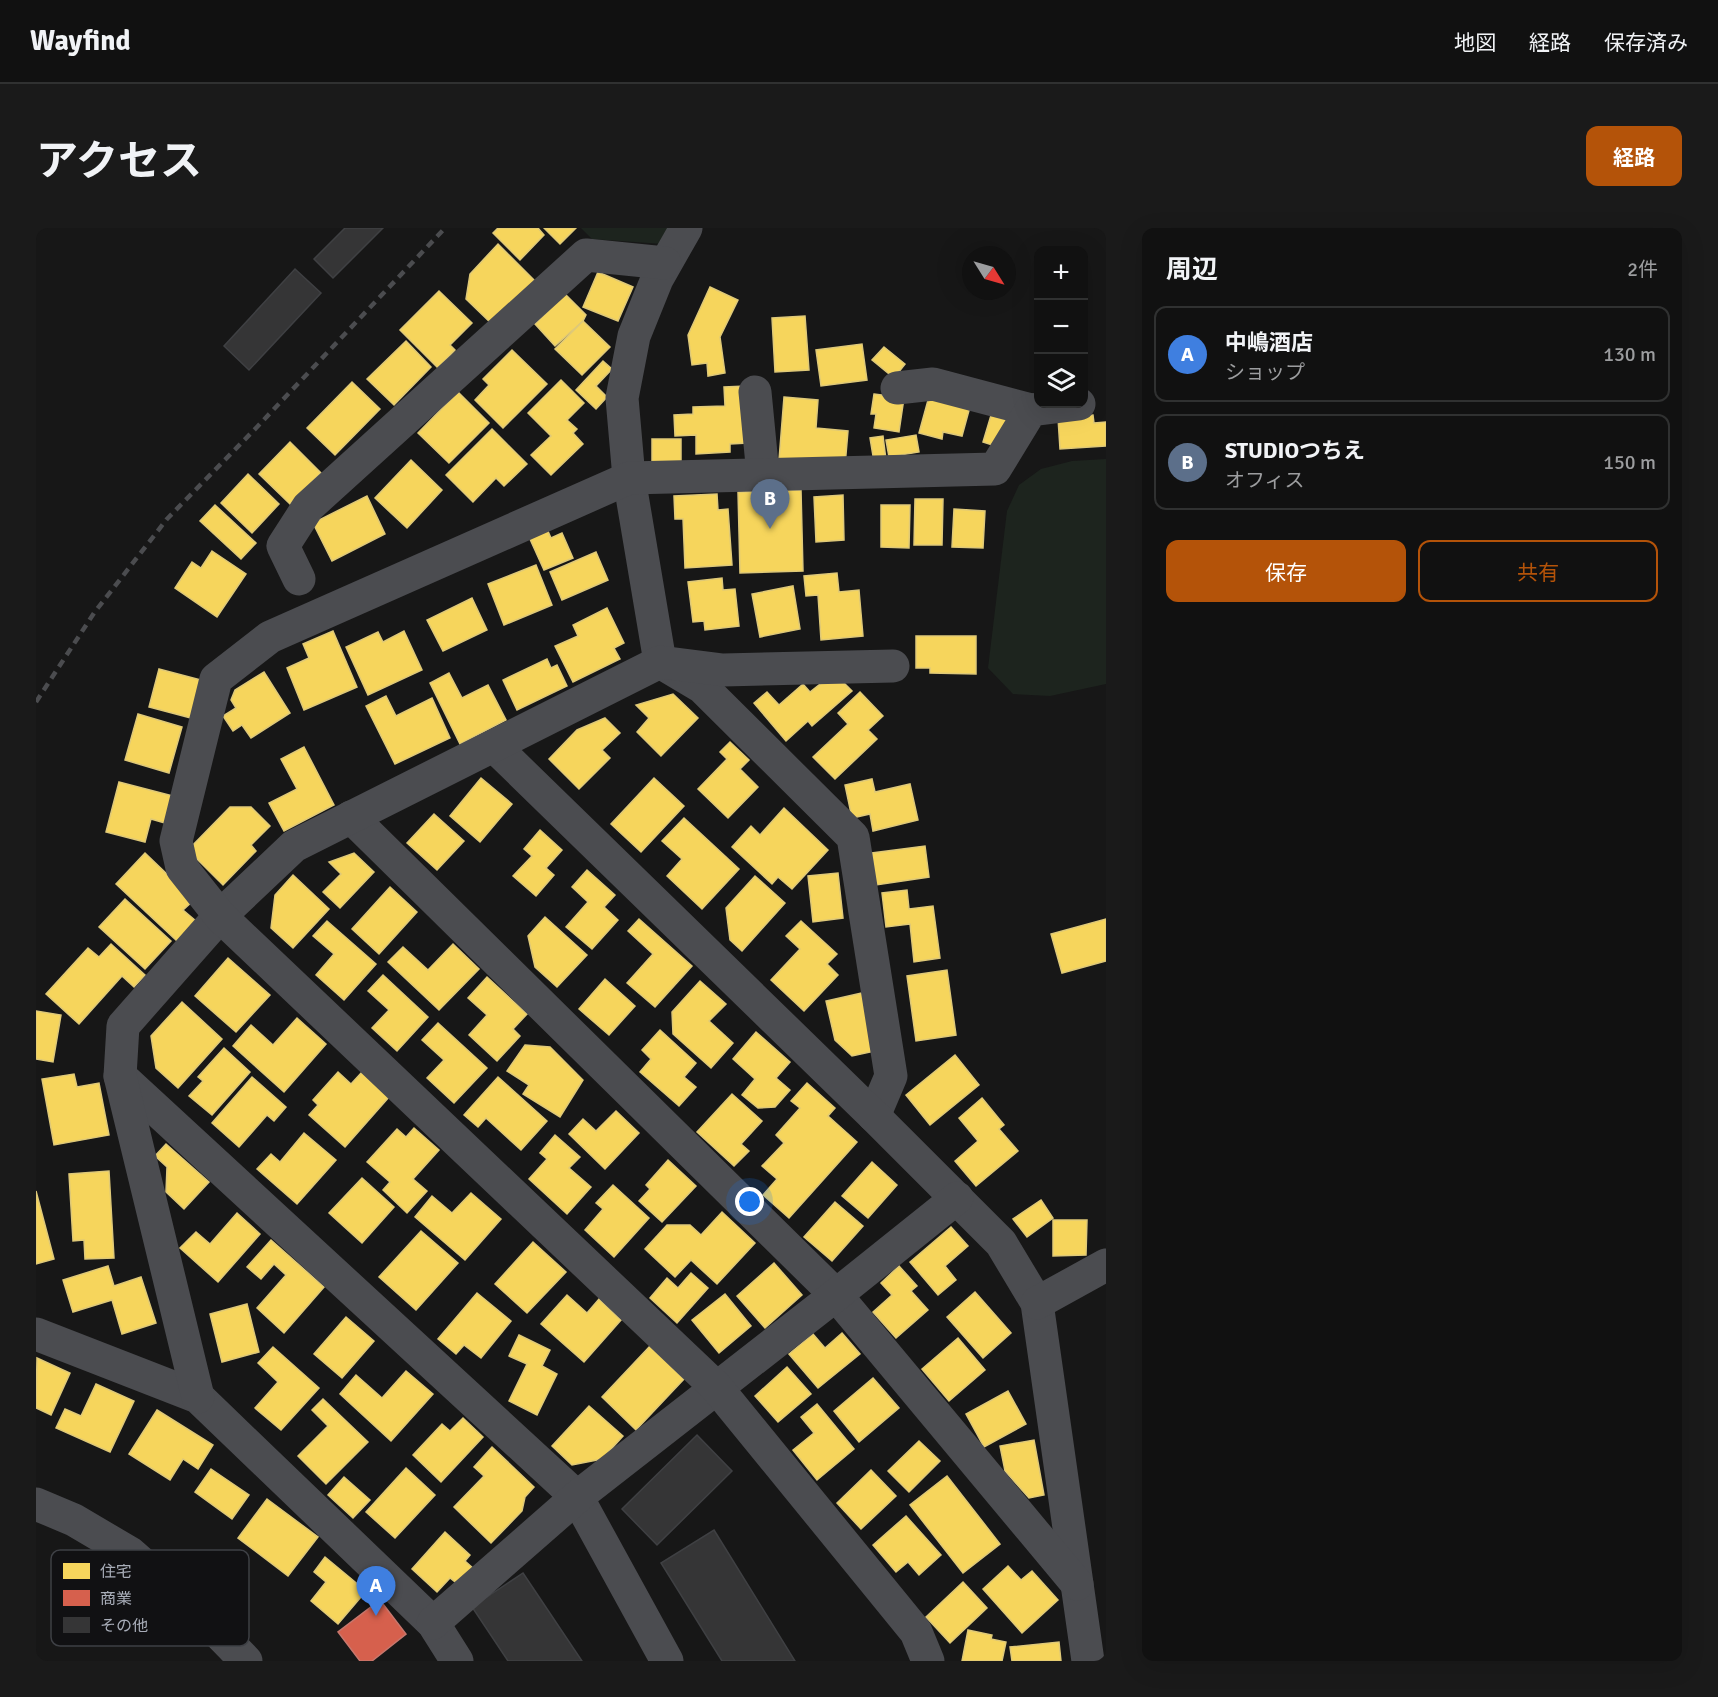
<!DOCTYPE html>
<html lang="ja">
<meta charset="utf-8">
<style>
:root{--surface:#111;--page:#1a1a1a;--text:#f1f3f6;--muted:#9c9d9f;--line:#303131;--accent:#b45309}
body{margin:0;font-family:Signika,"Noto Sans JP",sans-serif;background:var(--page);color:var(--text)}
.controls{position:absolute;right:18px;top:18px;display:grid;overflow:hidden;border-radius:12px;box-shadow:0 6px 24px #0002}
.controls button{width:54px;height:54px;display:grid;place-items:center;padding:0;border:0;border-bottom:2px solid var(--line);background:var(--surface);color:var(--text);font:30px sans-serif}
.compass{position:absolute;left:926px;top:18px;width:54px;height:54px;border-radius:50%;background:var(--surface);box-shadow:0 6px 24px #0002;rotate:127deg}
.you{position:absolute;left:714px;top:974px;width:21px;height:21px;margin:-15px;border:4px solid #fff;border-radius:50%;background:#1a73e8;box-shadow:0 0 0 9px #1a73e833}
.badge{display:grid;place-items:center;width:39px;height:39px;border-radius:50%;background:var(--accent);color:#fff;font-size:20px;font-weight:700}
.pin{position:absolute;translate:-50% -50px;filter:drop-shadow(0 2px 3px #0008)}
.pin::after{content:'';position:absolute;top:32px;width:21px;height:18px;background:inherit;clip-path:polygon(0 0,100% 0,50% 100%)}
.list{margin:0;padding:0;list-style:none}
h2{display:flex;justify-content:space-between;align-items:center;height:78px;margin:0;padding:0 24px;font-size:26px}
h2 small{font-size:20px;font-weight:400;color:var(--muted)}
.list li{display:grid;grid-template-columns:39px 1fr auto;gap:18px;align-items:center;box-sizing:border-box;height:96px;margin:0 12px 12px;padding:0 12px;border:2px solid var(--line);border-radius:12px}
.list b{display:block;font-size:22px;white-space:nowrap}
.list p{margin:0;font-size:20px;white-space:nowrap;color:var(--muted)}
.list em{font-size:20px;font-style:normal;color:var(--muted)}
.actions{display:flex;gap:12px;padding:18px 24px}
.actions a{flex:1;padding:14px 0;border:2px solid var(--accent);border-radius:12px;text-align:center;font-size:21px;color:var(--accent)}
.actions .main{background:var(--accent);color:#fff}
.icon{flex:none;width:33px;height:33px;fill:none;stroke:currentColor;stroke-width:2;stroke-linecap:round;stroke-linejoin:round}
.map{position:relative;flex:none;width:1070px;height:1433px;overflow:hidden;border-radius:12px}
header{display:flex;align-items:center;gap:36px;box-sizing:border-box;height:84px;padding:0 30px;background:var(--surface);border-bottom:2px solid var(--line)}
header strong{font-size:28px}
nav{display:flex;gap:33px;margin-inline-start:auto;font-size:21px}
.intro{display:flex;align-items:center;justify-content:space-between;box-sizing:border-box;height:144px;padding:0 36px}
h1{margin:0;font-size:42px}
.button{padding:15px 27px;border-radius:12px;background:var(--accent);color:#fff;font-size:21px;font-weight:700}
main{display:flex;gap:36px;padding:0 36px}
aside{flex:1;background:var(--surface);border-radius:12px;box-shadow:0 6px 24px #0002}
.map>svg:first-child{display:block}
.green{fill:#1d241e}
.homes{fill:#f6d55c;stroke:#dfc978;stroke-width:1.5}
.shops{fill:#d6604d;stroke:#c8776d;stroke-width:1.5}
.building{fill:#353536;stroke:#3f4043;stroke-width:1.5}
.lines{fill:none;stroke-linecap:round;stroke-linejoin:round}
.minor{stroke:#4b4c50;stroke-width:33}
.rail{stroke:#4b4c4f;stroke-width:4.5;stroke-dasharray:8 6;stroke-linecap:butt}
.key{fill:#111113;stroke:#3e4045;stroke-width:1.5}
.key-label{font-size:16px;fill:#a8adb8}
</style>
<header>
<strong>Wayfind</strong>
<nav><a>地図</a><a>経路</a><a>保存済み</a></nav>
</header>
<div class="intro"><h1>アクセス</h1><a class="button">経路</a></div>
<main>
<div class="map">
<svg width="1070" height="1433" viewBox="0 0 1070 1433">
<rect width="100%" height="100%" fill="#171717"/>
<g class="green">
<path d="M545,0h90l-8,16 -71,-5z"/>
<path d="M1070,231v225l-56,12 -37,-2 -25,-26 19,-157 12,-26 22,-16 31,-8z"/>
</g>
<g class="homes">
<path d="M462,0h40l6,7 -24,25 -27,-27z"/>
<path d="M508,0h32l-16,16z"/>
<path d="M462,16l40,40 -43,43 -29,-28 4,-25z"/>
<path d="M562,44l35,15 -15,34 -35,-14z"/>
<path d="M674,59l28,13 -18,37 5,36 -17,3 -1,-13 -15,2 -4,-30z"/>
<path d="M403,63l33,32 -22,22 5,5 -17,18 -38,-38z"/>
<path d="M529,66l21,21 -3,6 -28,25 -20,-22z"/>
<path d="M769,88l4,54 -34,2 -3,-54z"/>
<path d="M547,93l27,26 -28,28 -27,-26z"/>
<path d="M370,113l25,26 -37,38 -27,-26z"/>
<path d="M826,116l5,36 -46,6 -5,-36z"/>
<path d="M848,119l21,17 -11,14 -22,-18z"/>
<path d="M476,122l35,34 -44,44 -28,-28 14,-15 -6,-6z"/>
<path d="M567,133l9,8 -16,17 11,11 -11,12 -20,-19z"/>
<path d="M525,152l23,23 -17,17 10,9 -4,4 10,11 -32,31 -20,-20 20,-19 -23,-23z"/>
<path d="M316,154l28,27 -45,46 -28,-27z"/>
<path d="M710,158l2,57 -18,1v8l-34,2v-19l-21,1 -1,-21 19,-1v-7l32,-1 -1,-19z"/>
<path d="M422,164l31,31 -40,40 -31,-30z"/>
<path d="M894,165l41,10 -9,33 -19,-4 -1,7 -23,-6z"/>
<path d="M838,166l30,4 -5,34 -25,-4 2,-14h-5z"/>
<path d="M748,169l34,3 -2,28 32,3 -3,35 -66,-6z"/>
<path d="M956,184l19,6 -9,30 -19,-6z"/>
<path d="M1057,187l1,8 12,-1v24l-46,3 -2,-31z"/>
<path d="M456,201l35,35 -23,22 -8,-8 -23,24 -27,-27z"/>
<path d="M880,207l3,17 -30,5 -3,-17z"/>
<path d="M847,208l3,24 -12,2 -4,-24z"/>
<path d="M616,211h29v30l-29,-7z"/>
<path d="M254,214l31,31 -31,31 -31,-30z"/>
<path d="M375,232l31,30 -35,38 -32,-30z"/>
<path d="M212,246l31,30 -27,29 -31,-30z"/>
<path d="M765,262l2,81 -63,2 -2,-81z"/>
<path d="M681,266l1,16 10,-1 4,56 -47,3 -2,-49h-8l-1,-23z"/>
<path d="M807,267l1,45 -28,2 -2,-45z"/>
<path d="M331,268l18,38 -53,27 -19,-38z"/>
<path d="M879,271h28l-1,46h-28z"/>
<path d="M179,277l41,38 -15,16 -41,-38z"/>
<path d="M845,277h29l-1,43 -28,-1z"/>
<path d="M918,281l31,2 -2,37 -31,-1z"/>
<path d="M511,301l4,9 11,-5 11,25 -29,12 -15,-33z"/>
<path d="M176,323l34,23 -29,43 -42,-29 17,-26 9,6z"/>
<path d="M560,324l12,28 -46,20 -12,-28z"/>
<path d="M500,337l16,40 -48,20 -16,-41z"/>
<path d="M801,345l2,19 20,-2 4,46 -42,4 -3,-45 -12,1 -2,-20z"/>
<path d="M686,350l1,12 12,-1 4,37 -34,4 -1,-9 -11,1 -5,-40z"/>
<path d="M757,358l7,43 -40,8 -8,-43z"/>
<path d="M436,370l15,32 -44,21 -16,-31z"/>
<path d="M571,380l17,35 -10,5 6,11 -47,23 -18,-36 23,-10 -5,-11z"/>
<path d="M297,403l24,56 -53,23 -17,-42 22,-10 -6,-14z"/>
<path d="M368,403l18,39 -54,25 -22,-48 32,-15 5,10z"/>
<path d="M880,408h60v38l-46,-1v-5h-14z"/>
<path d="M511,431l4,9 6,-3 10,21 -50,24 -14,-30z"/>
<path d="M123,441l42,11 -10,38 -42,-11z"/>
<path d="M228,444l26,41 -39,25 -9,-13 -9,6 -10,-15 13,-8 -5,-8 4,-10z"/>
<path d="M413,445l13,25 26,-13 18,35 -46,24 -30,-61z"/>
<path d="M804,451l12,12 -40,35 -4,-5 -22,20 -32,-38 13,-11 12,13 24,-21 7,8 14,-11z"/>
<path d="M824,464l23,24 -15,14 9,9 -42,40 -22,-22 35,-33 -10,-11z"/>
<path d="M637,466l25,24 -37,38 -24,-24 12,-14 -13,-13z"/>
<path d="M350,468l10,20 36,-18 18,40 -55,26 -29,-58z"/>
<path d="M102,486l44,13 -13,46 -44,-13z"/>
<path d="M569,490l15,15 -18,17 8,8 -31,31 -30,-30 28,-29z"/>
<path d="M694,514l19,18 -9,9 18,18 -30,31 -30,-29 29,-30 -7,-7z"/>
<path d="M268,519l30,58 -50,26 -15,-28 28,-14 -16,-30z"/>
<path d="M445,550l31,26 -32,38 -30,-26z"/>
<path d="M618,550l30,28 -43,46 -30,-28z"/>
<path d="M836,551l3,13 35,-8 8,36 -45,11 -3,-17 -18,4 -7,-33z"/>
<path d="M83,554l54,14 -8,27 -14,-4 -6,23 -39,-10z"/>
<path d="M194,579h21l19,19 -19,19 5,6 -33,34 -35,-35z"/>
<path d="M748,580l44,42 -36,39 -14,-12 -6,7 -40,-37 19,-21 9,9z"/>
<path d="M398,586l30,27 -27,29 -30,-27z"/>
<path d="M648,590l55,51 -37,40 -35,-33 15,-17 -20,-18z"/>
<path d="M504,602l22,20 -16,18 8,7 -18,21 -23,-20 19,-20 -8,-7z"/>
<path d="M889,618l4,31 -53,8 -4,-32z"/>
<path d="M109,625l49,47 -11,10 13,11 -19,20 -61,-57z"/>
<path d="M318,625l20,19 -34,36 -17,-16 18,-18 -12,-12z"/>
<path d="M551,642l28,25 -11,12 14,13 -26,29 -26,-22 22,-25 -16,-15z"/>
<path d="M802,645l5,45 -30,4 -5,-46z"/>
<path d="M257,647l36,34 -36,39 -22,-20 4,-33z"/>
<path d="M719,648l30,27 -43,48 -12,-11 -4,-32z"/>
<path d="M354,659l27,25 -38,42 -27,-25z"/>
<path d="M871,662l2,19 24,-3 7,52 -26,4 -4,-38 -24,3 -4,-34z"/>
<path d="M89,671l46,42 -26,28 -46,-42z"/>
<path d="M509,689l42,38 -30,32 -22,-20 -7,-31z"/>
<path d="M603,691l53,47 -37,41 -28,-24 26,-29 -25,-23z"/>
<path d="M1070,691v42l-44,12 -11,-39z"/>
<path d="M291,693l49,43 -32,36 -28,-25 18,-21 -21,-18z"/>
<path d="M765,693l36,33 -10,10 11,11 -34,36 -33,-31 29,-31 -14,-13z"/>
<path d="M75,716l34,31 -11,12 -12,-11 -43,48 -33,-30 42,-46 11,9z"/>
<path d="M417,716l26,25 -40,41 -51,-48 15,-15 25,23z"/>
<path d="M192,730l42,37 -34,37 -41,-36z"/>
<path d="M911,742l9,65 -40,6 -9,-65z"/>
<path d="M347,747l45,42 -31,34 -25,-23 17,-18 -21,-19z"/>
<path d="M451,749l40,37 -14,15 7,7 -23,25 -28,-26 18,-20 -19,-17z"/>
<path d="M569,751l30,27 -26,29 -30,-26z"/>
<path d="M664,753l26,23 -17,17 24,22 -22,25 -38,-34 -1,-22z"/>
<path d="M826,765l13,58 -23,5 -17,-16 -9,-39z"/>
<path d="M146,774l40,37 -44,49 -22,-20 -5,-32z"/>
<path d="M0,783l25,4 -8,47 -17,-3z"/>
<path d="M261,790l29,26 -42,48 -51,-46 18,-21 22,20z"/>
<path d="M402,795l49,45 -33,35 -27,-25 17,-18 -22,-20z"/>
<path d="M624,802l36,33 -12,14 12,10 -17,19 -39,-34 11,-13 -9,-9z"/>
<path d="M720,804l34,30 -14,16 14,12 -15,17 -17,1 -16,-13 13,-16 -22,-20z"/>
<path d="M489,817l25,2 33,33 -23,37 -37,-23 6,-9 -22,-14z"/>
<path d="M188,820l26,24 -38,43 -23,-19 14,-15 -5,-4z"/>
<path d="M919,827l24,30 -49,40 -24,-30z"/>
<path d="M302,844l13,12 11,-12 27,25 -44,50 -36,-32 9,-10 -5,-5z"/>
<path d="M38,846l3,13 22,-4 10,52 -55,10 -12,-66z"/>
<path d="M216,849l34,30 -12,14 -7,-6 -28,32 -27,-24z"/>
<path d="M462,849l49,44 -26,29 -35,-32 -8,9 -14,-12z"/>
<path d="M771,855l28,25 -7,8 29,26 -68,76 -26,-23 14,-16 -15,-13 22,-23 -8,-8 24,-27 -9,-7z"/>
<path d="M696,866l30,27 -21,23 8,7 -15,15 -37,-34z"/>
<path d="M946,870l22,27 -5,4 19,22 -42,35 -21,-25 23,-20 -19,-23z"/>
<path d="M580,883l23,22 -34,36 -36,-35 14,-15 13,12z"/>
<path d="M378,900l25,22 -26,29 14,12 -20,22 -24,-23 7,-8 -23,-20 30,-33 9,8z"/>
<path d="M268,905l32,27 -39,44 -40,-35 14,-15 9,8z"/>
<path d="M519,907l25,22 -11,11 22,19 -24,27 -38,-35 18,-20 -7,-6z"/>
<path d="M130,916l43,38 -25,27 -18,-17 1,-25 -12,-11z"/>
<path d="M632,932l28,26 -34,36 -23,-21 11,-12 -4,-4z"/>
<path d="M836,934l25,23 -29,33 -26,-22z"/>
<path d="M73,943l5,87 -29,1 -1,-19 -11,1 -4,-67z"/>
<path d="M326,950l32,29 -32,36 -33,-30z"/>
<path d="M577,957l36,33 -35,39 -29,-27 18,-21 -7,-6z"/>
<path d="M0,963l18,68 -18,5z"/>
<path d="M435,965l30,26 -36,41 -50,-43 17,-21 20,17z"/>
<path d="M1005,972l12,18 -26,19 -14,-18z"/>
<path d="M799,974l28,24 -31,35 -28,-24z"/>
<path d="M686,984l33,31 -38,41 -26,-24 -16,17 -30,-28 22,-24h23l11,10z"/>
<path d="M201,985l23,21 -42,48 -38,-34 16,-16 14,12z"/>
<path d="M1017,992h34l-1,35 -33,1z"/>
<path d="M915,999l17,19 -23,20 11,14 -18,15 -28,-33z"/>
<path d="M385,1003l37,32 -42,47 -37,-33z"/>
<path d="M235,1012l53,47 -40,46 -27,-25 29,-33 -12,-11 -13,15 -14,-12z"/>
<path d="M497,1014l33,30 -39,41 -32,-29z"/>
<path d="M738,1035l28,32 -37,33 -28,-32z"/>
<path d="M72,1038l6,20 27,-9 15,46 -34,11 -10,-34 -39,12 -10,-32z"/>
<path d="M863,1038l18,20 -6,5 17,19 -32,28 -23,-26 19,-17 -11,-12z"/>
<path d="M655,1045l17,15 -31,35 -27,-25 17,-20 11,10z"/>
<path d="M939,1064l36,41 -28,25 -36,-41z"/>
<path d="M441,1065l34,28 -30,37 -17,-13 -8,9 -18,-15z"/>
<path d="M689,1066l26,32 -32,27 -27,-33z"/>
<path d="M531,1067l20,18 12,-14 22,21 -37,42 -43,-38z"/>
<path d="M211,1076l12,48 -37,10 -12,-48z"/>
<path d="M310,1089l28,24 -32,37 -28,-24z"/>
<path d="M806,1105l18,21 -42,34 -29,-34 24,-20 12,14z"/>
<path d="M483,1107l31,15 -8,16 15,8 -20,41 -28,-14 18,-37 -18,-8z"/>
<path d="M922,1110l27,32 -36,31 -27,-32z"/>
<path d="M614,1118l34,33 -48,51 -34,-33z"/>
<path d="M237,1119l46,41 -38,42 -26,-22 23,-26 -20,-19z"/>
<path d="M1,1130l33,15 -19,42 -15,-7z"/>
<path d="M751,1139l24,27 -33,28 -23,-26z"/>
<path d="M370,1143l27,23 -42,47 -51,-47 16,-19 26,23z"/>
<path d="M837,1150l26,30 -40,34 -25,-31z"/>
<path d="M60,1156l38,17 -24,51 -54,-24 9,-19 16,7z"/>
<path d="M972,1163l18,33 -42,23 -18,-33z"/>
<path d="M287,1171l45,43 -42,42 -28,-28 30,-30 -16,-16z"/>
<path d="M781,1176l37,45 -37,31 -24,-30 21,-17 -13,-16z"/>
<path d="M553,1178l34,30 -21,23 -30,6 -20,-19z"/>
<path d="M121,1182l56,35 -15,24 -15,-10 -13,21 -41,-26z"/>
<path d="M427,1190l20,19 -42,45 -28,-27 29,-31 8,7z"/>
<path d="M998,1212l10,55 -15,3 -24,-27 -5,-25z"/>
<path d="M883,1213l21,20 -31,31 -21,-21z"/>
<path d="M456,1219l42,40 -9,10 -3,14 -31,32 -37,-36 30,-31 -10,-9z"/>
<path d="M370,1240l29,27 -40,43 -29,-26z"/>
<path d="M175,1241l38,26 -17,24 -37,-27z"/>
<path d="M835,1242l25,26 -35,33 -24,-26z"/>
<path d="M911,1248l53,68 -37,29 -53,-68z"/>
<path d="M308,1249l26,23 -17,18 -25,-23z"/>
<path d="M231,1271l51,38 -30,39 -50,-38z"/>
<path d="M870,1288l35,39 -22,20 -11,-13 -12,10 -23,-27z"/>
<path d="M409,1304l25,23 -5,6 9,8 -15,16 -9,-7 -13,14 -25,-23z"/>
<path d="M289,1329l41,34 -28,33 -27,-23 15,-19 -12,-10z"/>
<path d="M972,1338l13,14 11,-9 26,29 -36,33 -39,-44z"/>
<path d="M927,1354l24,26 -37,35 -24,-26z"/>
<path d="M932,1402l24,5 -1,4 15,3 -4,19h-40z"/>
<path d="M1023,1414l2,19h-49l-2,-14z"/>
</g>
<path class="shops" d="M344,1372l26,34 -34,27h-12l-22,-29z"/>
<g class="building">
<path d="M309,0h38l-50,50 -19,-19z"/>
<path d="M259,41l26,24 -72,77 -25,-24z"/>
<path d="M661,1207l35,36 -75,74 -35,-36z"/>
<path d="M678,1302l81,131h-73l-61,-98z"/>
<path d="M487,1345l59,88h-74l-36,-54z"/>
</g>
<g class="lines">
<g class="minor">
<path d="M650,0l-29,51 -23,57 -12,62 7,80 31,184 42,25 151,150 38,239 -17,40"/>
<path d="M861,160l36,-4 98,26"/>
<path d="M719,164l8,83"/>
<path d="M263,351l-16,-33 25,-39 278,-252 79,8"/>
<path d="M458,518l380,370 127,127 36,60 51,358"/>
<path d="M315,589l485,478 241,289"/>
<path d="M84,848l457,421 90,164"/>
<path d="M1001,1075l69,-38"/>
<path d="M0,1106l162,63 235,226 24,38"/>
<path d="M162,1169l-78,-321 3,-50 97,-110 74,-70 366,-184 63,8 170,-4"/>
<path d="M0,1276l38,16 56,33 76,67 40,41"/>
<path d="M397,1395l144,-126 259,-202 121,-97"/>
<path d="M892,1433l-12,-29 -199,-244 -497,-472 -38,-48 -6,-27 40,-162 54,-42 359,-159 366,-9 36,-59 48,-6"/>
</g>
<path class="rail" d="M0,474l58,-89 73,-94 90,-92 188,-199"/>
</g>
<rect x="15" y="1322" width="198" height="96" rx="9" class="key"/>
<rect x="27" y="1335" width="27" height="16" fill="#f6d55c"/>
<rect x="27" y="1362" width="27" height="16" fill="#d6604d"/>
<rect x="27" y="1389" width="27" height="16" fill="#353536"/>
<g class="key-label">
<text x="64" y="1349">住宅</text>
<text x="64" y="1376">商業</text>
<text x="64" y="1403">その他</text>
</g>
</svg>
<div class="controls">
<button>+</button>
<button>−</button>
<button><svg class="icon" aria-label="layers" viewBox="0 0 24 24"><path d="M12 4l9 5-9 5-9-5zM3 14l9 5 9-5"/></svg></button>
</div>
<svg class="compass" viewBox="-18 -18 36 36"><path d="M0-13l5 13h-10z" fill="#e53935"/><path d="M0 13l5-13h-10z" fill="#9c9d9f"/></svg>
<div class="you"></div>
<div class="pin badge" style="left:340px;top:1388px;background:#3f7fe0">A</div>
<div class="pin badge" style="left:734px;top:301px;background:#5c6f8a">B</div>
</div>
<aside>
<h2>周辺<small>2件</small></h2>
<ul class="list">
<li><span class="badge" style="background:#3f7fe0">A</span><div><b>中嶋酒店</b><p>ショップ</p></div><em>130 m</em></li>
<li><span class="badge" style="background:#5c6f8a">B</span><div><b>STUDIOつちえ</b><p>オフィス</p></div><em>150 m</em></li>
</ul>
<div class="actions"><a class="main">保存</a><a>共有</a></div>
</aside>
</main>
